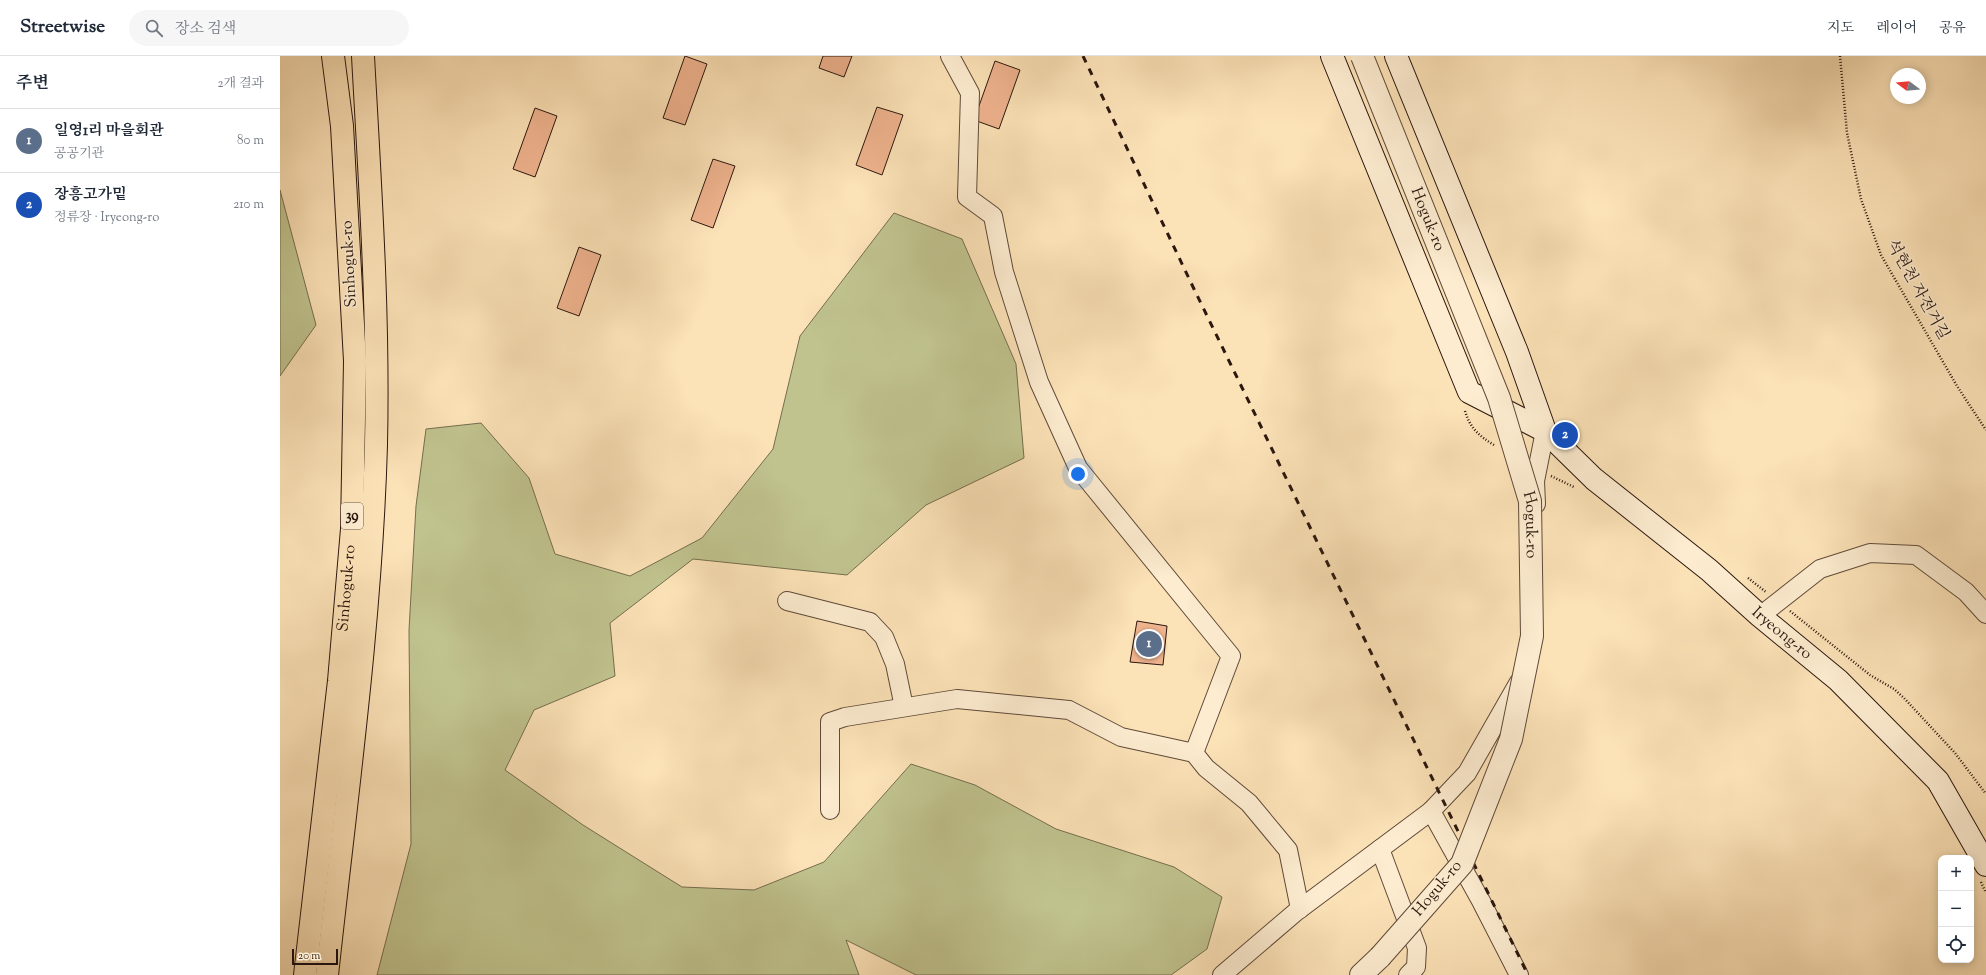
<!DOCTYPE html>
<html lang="ko">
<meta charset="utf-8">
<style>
:root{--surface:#fff;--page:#f6f6f7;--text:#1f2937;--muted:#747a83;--line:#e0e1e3;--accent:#d93025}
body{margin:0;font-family:"Sorts Mill Goudy","Noto Serif KR",serif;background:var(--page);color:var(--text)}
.controls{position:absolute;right:12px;bottom:12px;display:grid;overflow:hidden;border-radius:8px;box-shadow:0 2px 10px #0003}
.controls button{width:36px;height:36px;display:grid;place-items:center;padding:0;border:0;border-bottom:1px solid var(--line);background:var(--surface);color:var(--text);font:20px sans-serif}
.compass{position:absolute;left:1610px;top:12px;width:36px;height:36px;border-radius:50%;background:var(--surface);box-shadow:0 2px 10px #0003;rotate:286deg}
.scale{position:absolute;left:12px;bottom:10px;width:46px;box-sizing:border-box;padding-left:4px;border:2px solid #2b170f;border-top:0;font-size:11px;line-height:14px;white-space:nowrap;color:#2b170f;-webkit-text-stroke:3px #fdecd0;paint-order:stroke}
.you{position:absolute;left:798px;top:418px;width:14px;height:14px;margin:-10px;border:3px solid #fff;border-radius:50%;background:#1a73e8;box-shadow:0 0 0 6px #1a73e833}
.badge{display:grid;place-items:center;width:26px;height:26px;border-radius:50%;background:var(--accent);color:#fff;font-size:13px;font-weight:700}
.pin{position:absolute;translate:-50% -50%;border:2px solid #fff;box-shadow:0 1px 4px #0006}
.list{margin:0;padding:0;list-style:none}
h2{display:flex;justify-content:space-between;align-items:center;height:52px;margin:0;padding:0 16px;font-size:17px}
h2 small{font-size:13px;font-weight:400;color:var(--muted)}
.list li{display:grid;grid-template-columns:26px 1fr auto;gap:12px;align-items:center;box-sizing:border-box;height:64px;padding:0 16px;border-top:1px solid var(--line)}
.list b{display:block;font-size:15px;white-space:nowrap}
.list p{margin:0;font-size:13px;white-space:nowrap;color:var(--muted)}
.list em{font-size:13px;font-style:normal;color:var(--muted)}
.icon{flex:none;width:22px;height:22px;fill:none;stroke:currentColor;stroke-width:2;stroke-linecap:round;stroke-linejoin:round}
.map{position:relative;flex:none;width:1706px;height:919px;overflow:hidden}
header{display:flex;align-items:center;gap:24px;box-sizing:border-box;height:56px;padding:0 20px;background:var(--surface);border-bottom:1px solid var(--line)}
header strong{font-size:19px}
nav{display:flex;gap:22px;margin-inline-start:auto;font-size:14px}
.search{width:280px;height:36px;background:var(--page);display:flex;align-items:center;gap:10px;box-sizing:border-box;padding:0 14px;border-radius:22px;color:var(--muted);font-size:15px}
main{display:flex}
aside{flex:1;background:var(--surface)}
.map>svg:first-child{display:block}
.green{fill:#c0c38e;stroke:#766d4e}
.building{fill:#efb38e;stroke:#2b170f}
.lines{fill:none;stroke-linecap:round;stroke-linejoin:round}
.minor-casing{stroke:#5f4a39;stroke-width:20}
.tertiary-casing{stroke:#5f4a39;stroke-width:24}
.secondary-casing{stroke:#2b170f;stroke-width:24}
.trunk-casing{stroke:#2b170f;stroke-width:24}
.path{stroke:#2b170f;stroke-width:2.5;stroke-dasharray:1 2;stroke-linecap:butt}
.minor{stroke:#fdecd0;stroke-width:18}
.tertiary{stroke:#fdecd0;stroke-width:22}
.secondary{stroke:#fdecd0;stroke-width:22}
.trunk{stroke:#fce2b7;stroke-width:22}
.rail{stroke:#2b170f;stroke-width:3;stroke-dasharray:7 7;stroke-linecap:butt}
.tertiary-bridge-casing{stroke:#5f4a39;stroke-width:24;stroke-linecap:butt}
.tertiary-bridge{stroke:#fdecd0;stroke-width:22}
.labels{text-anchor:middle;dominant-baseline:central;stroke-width:3;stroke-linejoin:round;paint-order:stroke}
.shield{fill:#fdecd0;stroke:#6a5749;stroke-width:1}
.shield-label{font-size:15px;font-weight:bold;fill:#2b170f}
.street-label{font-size:16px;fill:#2b170f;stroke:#fdecd0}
</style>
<header>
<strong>Streetwise</strong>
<div class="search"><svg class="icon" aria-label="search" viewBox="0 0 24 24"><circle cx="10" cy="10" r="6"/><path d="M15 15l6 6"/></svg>장소 검색</div>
<nav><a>지도</a><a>레이어</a><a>공유</a></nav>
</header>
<main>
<aside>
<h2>주변<small>2개 결과</small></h2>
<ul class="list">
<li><span class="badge" style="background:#5c6f8a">1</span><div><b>일영1리 마을회관</b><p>공공기관</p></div><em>80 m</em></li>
<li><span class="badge" style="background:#1a4fb4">2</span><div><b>장흥고가밑</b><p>정류장 · Iryeong-ro</p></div><em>210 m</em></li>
</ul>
</aside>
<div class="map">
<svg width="1706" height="919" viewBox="0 0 1706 919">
<rect width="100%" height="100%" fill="#fce2b7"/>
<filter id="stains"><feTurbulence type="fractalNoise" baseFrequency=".005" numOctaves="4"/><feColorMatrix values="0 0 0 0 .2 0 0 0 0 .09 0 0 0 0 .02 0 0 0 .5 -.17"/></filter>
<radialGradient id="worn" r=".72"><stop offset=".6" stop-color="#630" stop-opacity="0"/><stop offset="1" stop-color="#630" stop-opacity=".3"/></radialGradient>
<g class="green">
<path d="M0,134l36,135 -36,51z"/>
<path d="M614,157l68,26 54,125 8,94 -98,47 -79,70 -154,-16 -83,64 5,53 -81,34 -29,60 78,55 99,62 72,3 70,-28 87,-98 64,21 81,44 118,38 48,30 -15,52 -36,26h-255l-70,-35 13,35h-482l34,-131 -2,-214 7,-124 10,-77 55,-6 48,55 26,76 75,22 72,-38 71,-89 27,-113z"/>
</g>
<g class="building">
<path d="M405,0l22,8 -22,61 -22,-7z"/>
<path d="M543,0h29l-8,21 -25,-9z"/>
<path d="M715,5l25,9 -21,59 -25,-9z"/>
<path d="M597,51l26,8 -21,60 -26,-10z"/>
<path d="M255,52l22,8 -22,61 -22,-8z"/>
<path d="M433,103l22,7 -22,62 -22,-8z"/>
<path d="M299,191l22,8 -22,61 -22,-8z"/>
<path d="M857,565l30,5 -4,39 -33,-3z"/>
</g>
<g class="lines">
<defs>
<g id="minor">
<path d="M1256,448l-1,-23 10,-50"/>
<path d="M507,545l83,21 14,15 11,27 9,43"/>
<path d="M1480,560l60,-47 50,-16 46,2 50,37 20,22"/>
<path d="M914,697l12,15 43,35 39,47 12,59"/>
<path d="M550,754v-88l15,-5 112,-18 112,11 52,27 73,16 37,-97 -153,-188 -39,-86 -35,-110 -11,-56 -26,-19 3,-104 -20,-37"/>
<path d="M1151,755l36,-38 52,-91"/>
<path d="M1100,793l37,99 -1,19 -8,8"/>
<path d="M942,919l75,-64 134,-100 50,90 38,74"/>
</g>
<path id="tertiary" d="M1081,919l19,-18"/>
<g id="secondary">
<path id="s1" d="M1052,0l137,336 76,39 49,48 115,91 51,46 78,64 100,101 48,84"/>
<path d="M1116,0l121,296 28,79"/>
</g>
<g id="trunk">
<path id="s2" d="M25,919l34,-294 13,-152 3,-168 -13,-235 -9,-70"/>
<path d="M47,919c19,-176 44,-353 49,-530 3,-130 -6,-260 -13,-389"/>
</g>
</defs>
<use href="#minor" class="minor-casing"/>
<use href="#tertiary" class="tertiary-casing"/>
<use href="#secondary" class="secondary-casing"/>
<use href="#trunk" class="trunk-casing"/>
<g class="path">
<path d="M1560,0l7,77 14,66 20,56 76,131 29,44"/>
<path d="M1185,355c5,17 14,25 29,34"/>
<path d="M1271,420l23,11"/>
<path d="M1468,522l18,14"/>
<path d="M1510,555l80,64 24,14 10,9 51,55 31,41"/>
<path d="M1701,826l5,11"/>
</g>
<use href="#minor" class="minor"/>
<use href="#tertiary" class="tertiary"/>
<use href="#secondary" class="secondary"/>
<use href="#trunk" class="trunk"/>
<path class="rail" d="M803,0l111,233 334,686"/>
<defs>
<g id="tertiary-bridge">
<path id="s3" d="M1082,0l137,342 31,103 2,135 -21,103 -49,125 -82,93"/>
</g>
</defs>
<use href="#tertiary-bridge" class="tertiary-bridge-casing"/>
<use href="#tertiary-bridge" class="tertiary-bridge"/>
</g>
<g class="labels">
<rect class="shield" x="61" y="447" width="22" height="26" rx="3"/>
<g class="shield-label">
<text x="72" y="460">39</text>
</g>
<g class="street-label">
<text stroke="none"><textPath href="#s3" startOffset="176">Hoguk-ro</textPath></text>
<text transform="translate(70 208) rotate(-93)">Sinhoguk-ro</text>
<text transform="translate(1637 234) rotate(61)">석현천 자전거길</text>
<text stroke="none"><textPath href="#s3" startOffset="500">Hoguk-ro</textPath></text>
<text stroke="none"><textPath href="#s2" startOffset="389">Sinhoguk-ro</textPath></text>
<text stroke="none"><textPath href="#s1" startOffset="760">Iryeong-ro</textPath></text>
<text transform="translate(1158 833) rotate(-50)">Hoguk-ro</text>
</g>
</g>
<rect width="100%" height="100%" filter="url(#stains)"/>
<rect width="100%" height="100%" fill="url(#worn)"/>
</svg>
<div class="controls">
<button>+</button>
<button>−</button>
<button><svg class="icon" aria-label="locate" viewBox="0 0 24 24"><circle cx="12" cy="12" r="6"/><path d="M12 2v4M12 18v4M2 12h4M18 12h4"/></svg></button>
</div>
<svg class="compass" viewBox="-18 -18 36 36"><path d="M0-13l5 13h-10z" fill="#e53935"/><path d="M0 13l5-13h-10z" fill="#747a83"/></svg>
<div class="scale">20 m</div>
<div class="you"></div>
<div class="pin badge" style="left:869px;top:588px;background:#5c6f8a">1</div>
<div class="pin badge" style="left:1285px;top:379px;background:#1a4fb4">2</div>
</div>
</main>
